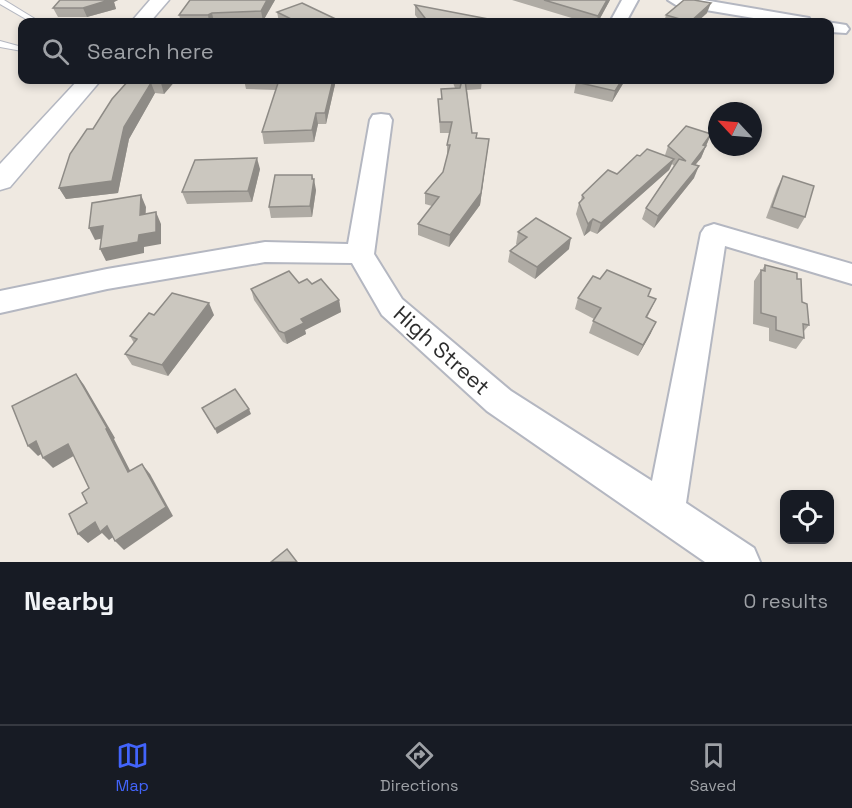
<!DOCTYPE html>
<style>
:root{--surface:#171b24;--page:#20242c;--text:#f1f3f6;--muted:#9ea1a6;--line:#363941;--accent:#4264fb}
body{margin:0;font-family:"Space Grotesk",sans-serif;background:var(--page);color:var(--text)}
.controls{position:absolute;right:18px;bottom:18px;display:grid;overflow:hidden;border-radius:12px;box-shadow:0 3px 9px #0003}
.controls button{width:54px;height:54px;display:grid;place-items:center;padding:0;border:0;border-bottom:2px solid var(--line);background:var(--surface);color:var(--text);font:30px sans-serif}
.compass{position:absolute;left:708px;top:102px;width:54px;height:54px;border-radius:50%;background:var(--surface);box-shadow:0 3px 9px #0003;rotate:296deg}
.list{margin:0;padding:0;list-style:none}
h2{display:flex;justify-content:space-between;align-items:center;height:78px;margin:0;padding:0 24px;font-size:26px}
h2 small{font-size:20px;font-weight:400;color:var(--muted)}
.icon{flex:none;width:33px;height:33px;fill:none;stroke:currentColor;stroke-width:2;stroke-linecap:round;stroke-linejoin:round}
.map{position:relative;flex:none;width:852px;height:562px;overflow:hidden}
.search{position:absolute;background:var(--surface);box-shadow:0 3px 9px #0003;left:18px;right:18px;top:18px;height:66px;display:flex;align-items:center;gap:15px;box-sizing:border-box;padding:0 21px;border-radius:12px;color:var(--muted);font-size:22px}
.sheet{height:162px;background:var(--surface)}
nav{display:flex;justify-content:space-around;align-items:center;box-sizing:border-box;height:84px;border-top:2px solid var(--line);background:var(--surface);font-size:16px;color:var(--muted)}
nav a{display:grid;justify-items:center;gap:3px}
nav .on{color:var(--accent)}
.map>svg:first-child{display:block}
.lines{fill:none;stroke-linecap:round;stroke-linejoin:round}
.service-casing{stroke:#b4b7c1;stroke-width:2}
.minor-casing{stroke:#b4b7c1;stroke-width:4}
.secondary-casing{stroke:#b4b7c1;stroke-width:3}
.service{fill:#fff;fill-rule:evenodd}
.minor{fill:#fff;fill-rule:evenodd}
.secondary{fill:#fff;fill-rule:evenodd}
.wall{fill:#afaba4}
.shaded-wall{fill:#8e8b86}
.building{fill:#cbc7bf;stroke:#8e8b86;stroke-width:1.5}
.labels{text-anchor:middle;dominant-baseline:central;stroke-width:4.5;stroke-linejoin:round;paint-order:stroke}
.street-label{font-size:22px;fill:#2e2e2e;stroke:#fff}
</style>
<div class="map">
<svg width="852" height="562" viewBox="0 0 852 562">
<rect width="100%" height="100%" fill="#efe9e1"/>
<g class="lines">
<defs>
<g id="service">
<path d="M0,0h4l36,22h-9l-31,-18z"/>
<path d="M0,41l22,6v4l-22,-4z"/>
</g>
<g id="minor">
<path d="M622,0h16l-12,22h-16z"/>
<path d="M668,0h36l99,17 6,1 2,4h-34l-101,-17z"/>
<path d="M827,22l19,3 3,4 -3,4 -16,-1v-10z"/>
<path d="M381,114l8,1 3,5 -18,134 28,45 109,92 141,90 49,-248 4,-6 9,-3 138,40v20l-127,-38 -39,257 68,45 6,14h-55l-218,-151 -105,-96 -30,-52 -87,-1 -158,27 -107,24v-22l107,-22 158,-27 83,2 22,-124 3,-5z"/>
</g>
<g id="secondary">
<path d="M150,0h19l-19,22h-19z"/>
<path d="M78,80h23l-91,107 -10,3v-26z"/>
</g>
</defs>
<use href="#service" class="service-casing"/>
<use href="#minor" class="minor-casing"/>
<use href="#secondary" class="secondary-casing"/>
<use href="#service" class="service"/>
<use href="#minor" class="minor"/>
<use href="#secondary" class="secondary"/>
</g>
<g class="wall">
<path d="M60,0h58l-4,2 2,7 -29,8h-29l-5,-9z"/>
<path d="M275,0l-12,21 -39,1h-43l-2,-7z"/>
<path d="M512,0h98l-12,22h-13z"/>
<path d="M415,5l89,17h-83l-6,-7z"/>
<path d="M277,12l65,10h-63z"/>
<path d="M707,13l-10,9h-33l2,-7z"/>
<path d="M129,80h47l-12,14 -9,-1 -26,46 -11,54 -52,6 -7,-11z"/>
<path d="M244,80h92l-10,44h-8l-4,18 -50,2 -2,-12 14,-42 -30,-1z"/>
<path d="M452,80h30l-1,9 -14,1 5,43 4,5 13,1 -9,66 -31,42 -31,-12v-11l14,-18 -7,-2v-11l18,-21 4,-16v-11l3,-12h-10l-2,-34h3v-10l14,-1z"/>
<path d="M576,82h48l-12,20 -38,-9z"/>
<path d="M711,134l-10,24 -6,7 -1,13 -40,50 -12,-9 4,-11 28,-42 -2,-2 -3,6 -72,64 -7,-3 -6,5 -8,-22 3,-11 2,-3 1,-5 35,-21 23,-18 25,-1 3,-9z"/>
<path d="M260,169l-8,33 -65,2 -5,-12z"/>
<path d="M783,176l22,41 -7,12 -32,-11 11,-30z"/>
<path d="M316,190l-4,27 -41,1 -2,-11z"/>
<path d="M518,232l51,17 -34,30 -27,-17 2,-11 7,-6 -1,-1z"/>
<path d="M765,265l32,14 5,23 7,23 -5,6v7l-8,11 -27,-8v-13l-16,-4 1,-43 7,-11h1z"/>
<path d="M600,279l51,10 -3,7 8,3 -9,19 4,15 -13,23 -49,-23 5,-14 -19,-10 3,-11z"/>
<path d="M299,283l13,1 27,16 2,12 -36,18 1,4 -19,10 -4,-2 -29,-42 -3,-11z"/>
<path d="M154,315h60l-46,61 -36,-11 -7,-11 9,-11 -4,-7z"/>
</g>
<g class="shaded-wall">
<path d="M109,0h9l-4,2 2,7 -29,8 -4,-9z"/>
<path d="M267,0h8l-12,21 -2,-10z"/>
<path d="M607,0h3l-12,22h-2l2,-6z"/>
<path d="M711,3l-4,10 -10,9h-7z"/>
<path d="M212,13l2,9h-5l-1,-7z"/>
<path d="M164,80h12l-12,14 -3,-11z"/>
<path d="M333,80h3l-10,44 -1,-11z"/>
<path d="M622,80h3l-1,2 -12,20 3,-11z"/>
<path d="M151,83l4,10 -26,46 -11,54 -52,6 -7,-11 65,-61z"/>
<path d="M316,113l2,11 -4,18 -2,-12z"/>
<path d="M711,134l-10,24 -14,17 5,-11 11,-19z"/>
<path d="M489,139l-9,66 -31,42 1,-12z"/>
<path d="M257,158l3,11 -8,33 -4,-11z"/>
<path d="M674,159l-5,11 -72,64 4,-11z"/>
<path d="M699,166l-5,12 -40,50 4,-12z"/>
<path d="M312,175l2,7v-3l2,11 -4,27 -2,-11z"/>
<path d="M141,195l5,12 -1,19 -5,-11z"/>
<path d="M156,212l5,12v20l-17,3v6l-38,8 -6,-12 39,-14z"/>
<path d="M593,219l-3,12 -6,5 4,-12z"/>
<path d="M103,226l6,11 -14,3 -6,-12z"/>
<path d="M571,238l-2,11 -34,30 2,-12z"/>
<path d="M339,300l2,12 -36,18 1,4 -19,10 -3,-11 17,-14z"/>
<path d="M209,303l5,12 -46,61 -6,-11z"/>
<path d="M656,322l-5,11 -13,23 5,-11z"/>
<path d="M76,374l8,11 31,53 -1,1 22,43 -8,-10z"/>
<path d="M249,409l2,5 -34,20 -2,-5z"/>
<path d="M36,441l10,10 -8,5 -10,-10z"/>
<path d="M68,444l9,10 -24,14 -10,-10z"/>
<path d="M142,464l8,10 23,42 -49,34 -9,-9z"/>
<path d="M95,522l12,4 9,9 -7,5 -7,-7 -14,10 -10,-9z"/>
</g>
<g class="building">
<path d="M60,0h49l-26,8h-30z"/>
<path d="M190,0h77l-6,11 -49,2 -4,2h-29z"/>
<path d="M544,0h63l-9,16z"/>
<path d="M684,0h10l17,3 -21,19 -24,-7z"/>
<path d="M302,3l40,19h-45l-20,-10z"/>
<path d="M415,5l89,17h-76z"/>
<path d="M129,80h35l-3,3h-10l-27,44 -12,54 -53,7 11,-34 17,-25h6l19,-30z"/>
<path d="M279,80h54l-8,33h-9l-4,17 -50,2z"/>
<path d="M456,80h13h-4l7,53h5l-1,5 13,1 -8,54 -31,42 -32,-11 21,-27 -14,-4 18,-21 7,-27h-3l5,-23h-12l-2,-23h4l-1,-10 19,-1 2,-8z"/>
<path d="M578,80h44l-7,11 -39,-9z"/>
<path d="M686,126l25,8 -8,11 3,1 -14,18 7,2 -41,50 -12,-8 33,-49 7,2 -18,-15z"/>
<path d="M647,149l27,10 -73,64 -8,-4 -5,5 -9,-21 5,-5 -2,-3 26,-25 9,4 20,-19 3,1z"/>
<path d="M257,158l-9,33 -66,1 13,-32z"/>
<path d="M275,175h37v4h2l-4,27 -41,1z"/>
<path d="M783,176l31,10 -9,31 -33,-10z"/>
<path d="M141,195l-1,20 16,-3v20l-17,3 -1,7 -38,7 3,-23 -14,2 3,-25z"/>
<path d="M536,218l35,20 -34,29 -27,-16 17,-14 -9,-5z"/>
<path d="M765,265l32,8v6h4l1,23 5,2 2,21 -6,-1 1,14 -28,-8v-13l-15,-4v-43l4,1z"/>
<path d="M607,270l44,19 -3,7 8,3 -10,18 10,5 -13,23 -50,-24 8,-13 -23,-10 15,-22 7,3z"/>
<path d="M289,271l10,12 8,-4 5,5 9,-5 18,21 -38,19 3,4 -20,10 -5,-2 -28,-42z"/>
<path d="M172,293l37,10 -47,62 -37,-11 12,-15 -7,-3 19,-23 5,2z"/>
<path d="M76,374l31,54 -1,1 22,43 14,-8 24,43 -51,34 -8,-15 -7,6 -5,-10 -17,12 -9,-20 18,-11 -5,-10 7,-5 -21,-44 -25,14 -7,-17 -8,5 -16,-40z"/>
<path d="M235,389l14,20 -34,20 -13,-21z"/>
<path d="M287,549l10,13h-26z"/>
</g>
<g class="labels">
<g class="street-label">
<text transform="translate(442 350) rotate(42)">High Street</text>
</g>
</g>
</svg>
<div class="controls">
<button><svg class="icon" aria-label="locate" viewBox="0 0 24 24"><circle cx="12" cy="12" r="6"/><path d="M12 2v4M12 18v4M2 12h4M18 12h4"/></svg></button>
</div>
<svg class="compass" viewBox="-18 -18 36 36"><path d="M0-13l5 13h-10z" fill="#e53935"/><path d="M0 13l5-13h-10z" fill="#9ea1a6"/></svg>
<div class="search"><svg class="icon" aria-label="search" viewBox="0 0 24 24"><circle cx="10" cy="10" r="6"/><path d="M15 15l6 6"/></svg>Search here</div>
</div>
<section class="sheet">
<h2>Nearby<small>0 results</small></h2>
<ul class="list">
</ul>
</section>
<nav>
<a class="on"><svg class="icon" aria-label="map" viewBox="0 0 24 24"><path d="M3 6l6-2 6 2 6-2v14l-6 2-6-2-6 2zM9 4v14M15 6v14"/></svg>Map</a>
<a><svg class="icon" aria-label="directions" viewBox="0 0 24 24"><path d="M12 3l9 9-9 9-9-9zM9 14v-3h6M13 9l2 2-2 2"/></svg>Directions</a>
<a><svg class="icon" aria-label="saved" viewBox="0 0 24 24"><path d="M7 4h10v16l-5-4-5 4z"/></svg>Saved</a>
</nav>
